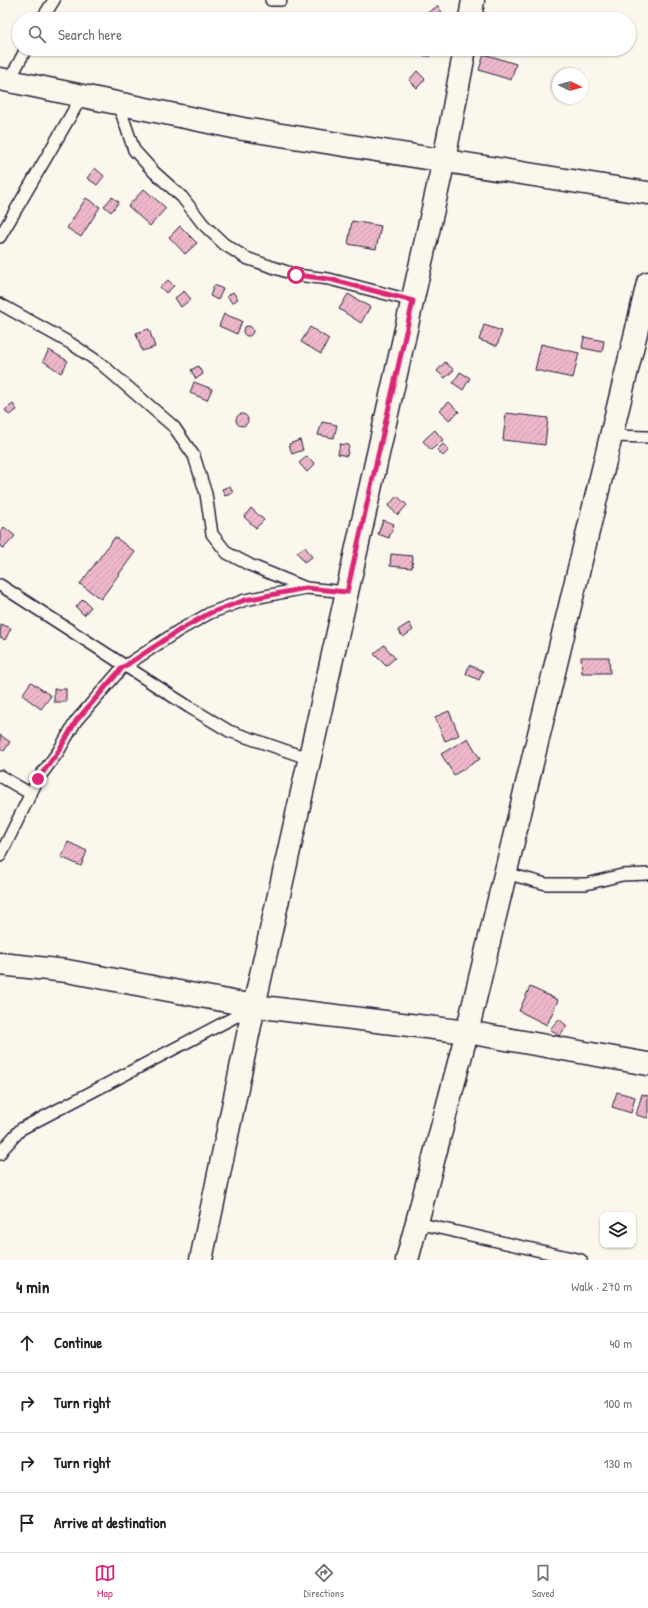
<!DOCTYPE html>
<meta charset="utf-8">
<style>
:root{--surface:#fff;--page:#f2f2f2;--text:#222;--muted:#767676;--line:#e0e0e0;--accent:#db2777}
body{margin:0;font-family:"Patrick Hand",sans-serif;background:var(--page);color:var(--text)}
.controls{position:absolute;right:12px;bottom:12px;display:grid;overflow:hidden;border-radius:8px;box-shadow:0 1px 3px #0004}
.controls button{width:36px;height:36px;display:grid;place-items:center;padding:0;border:0;border-bottom:1px solid var(--line);background:var(--surface);color:var(--text);font:20px sans-serif}
.compass{position:absolute;left:552px;top:68px;width:36px;height:36px;border-radius:50%;background:var(--surface);box-shadow:0 1px 3px #0004;rotate:95deg}
.stop{position:absolute;width:12px;height:12px;margin:-9px;border:3px solid #db2777;border-radius:50%;background:#fff}
.stop.end{background:#db2777;border-color:#fff;box-shadow:0 1px 4px #0008}
.list{margin:0;padding:0;list-style:none}
h2{display:flex;justify-content:space-between;align-items:center;height:52px;margin:0;padding:0 16px;font-size:17px}
h2 small{font-size:13px;font-weight:400;color:var(--muted)}
.list li{display:grid;grid-template-columns:26px 1fr auto;gap:12px;align-items:center;box-sizing:border-box;height:60px;padding:0 16px;border-top:1px solid var(--line)}
.list b{display:block;font-size:15px;white-space:nowrap}
.list em{font-size:13px;font-style:normal;color:var(--muted)}
.icon{flex:none;width:22px;height:22px;fill:none;stroke:currentColor;stroke-width:2;stroke-linecap:round;stroke-linejoin:round}
.map{position:relative;flex:none;width:648px;height:1260px;overflow:hidden}
.search{position:absolute;background:var(--surface);box-shadow:0 1px 3px #0004;left:12px;right:12px;top:12px;height:44px;display:flex;align-items:center;gap:10px;box-sizing:border-box;padding:0 14px;border-radius:22px;color:var(--muted);font-size:15px}
.sheet{height:292px;background:var(--surface)}
nav{display:flex;justify-content:space-around;align-items:center;box-sizing:border-box;height:56px;border-top:1px solid var(--line);background:var(--surface);font-size:11px;color:var(--muted)}
nav a{display:grid;justify-items:center;gap:2px}
nav .on{color:var(--accent)}
.map>svg:first-child{display:block}
.building{fill:url(#building-hatch);stroke:#22223b}
.lines{fill:none;stroke-linecap:round;stroke-linejoin:round}
.lane-casing{stroke:#22223b;stroke-width:14}
.street-casing{stroke:#22223b;stroke-width:25}
.lane{stroke:#fbf7ec;stroke-width:11}
.street{stroke:#fbf7ec;stroke-width:22}
.route{stroke:#db2777;stroke-width:5}
</style>
<div class="map">
<svg width="648" height="1260" viewBox="0 0 648 1260">
<defs>
<pattern id="building-hatch" width="6" height="6" patternUnits="userSpaceOnUse"><rect width="6" height="6" fill="#efb7cb"/><path d="M-1 1l2-2M0 6l6-6M5 7l2-2" fill="none" stroke="#cd9daf"/></pattern>
</defs>
<rect width="100%" height="100%" fill="#fbf7ec"/>
<filter id="ink" filterUnits="userSpaceOnUse"><feTurbulence type="fractalNoise" baseFrequency=".025" numOctaves="2"/><feDisplacementMap in="SourceGraphic" scale="8" xChannelSelector="R" yChannelSelector="G"/><feConvolveMatrix kernelMatrix="1 2 1 2 8 2 1 2 1" color-interpolation-filters="sRGB"/></filter>
<g filter="url(#ink)">
<g class="building">
<path d="M438,6l8,13h-16l-3,-6z"/>
<path d="M414,49h16v7l-16,-1z"/>
<path d="M484,54l32,10 -5,16 -32,-10z"/>
<path d="M417,71l8,8 -8,9 -8,-8z"/>
<path d="M95,168l9,8 -7,9 -10,-7z"/>
<path d="M144,189l22,19 -16,18 -22,-20z"/>
<path d="M112,197l7,5 -8,10 -7,-6z"/>
<path d="M86,198l14,9 -19,30 -14,-9z"/>
<path d="M352,221l29,5 -5,23 -28,-5z"/>
<path d="M180,226l17,17 -12,11 -16,-17z"/>
<path d="M168,280l6,6 -8,7 -6,-6z"/>
<path d="M214,285l9,4 -5,11 -8,-4z"/>
<path d="M184,291l7,8 -10,8 -6,-9z"/>
<path d="M233,292l5,7 -6,4 -5,-7z"/>
<path d="M348,294l22,13 -9,16 -22,-14z"/>
<path d="M224,314l18,7 -5,13 -18,-8z"/>
<path d="M484,325l18,6 -5,15 -18,-6z"/>
<circle cx="248" cy="331" r="5"/>
<path d="M310,327l19,12 -8,15 -20,-12z"/>
<path d="M149,329l6,18 -13,4 -6,-18z"/>
<path d="M584,337l20,4 -2,11 -20,-4z"/>
<path d="M541,344l38,9 -6,25 -38,-8z"/>
<path d="M49,350l19,11 -7,12 -18,-12z"/>
<path d="M445,362l9,8 -9,8 -8,-7z"/>
<path d="M198,366l5,8 -7,5 -5,-9z"/>
<path d="M460,372l10,6 -7,12 -10,-7z"/>
<path d="M194,382l18,7 -5,11 -17,-7z"/>
<path d="M449,402l10,10 -10,8 -9,-10z"/>
<path d="M13,404l4,6 -8,5 -4,-5z"/>
<path d="M506,413l42,5 -3,27 -42,-5z"/>
<circle cx="242" cy="420" r="6"/>
<path d="M322,422l15,3 -3,13 -16,-3z"/>
<path d="M435,430l8,10 -12,10 -8,-9z"/>
<path d="M300,440l3,10 -11,4 -3,-10z"/>
<path d="M340,444l9,1 -2,11 -9,-2z"/>
<path d="M443,444l6,6 -6,6 -6,-6z"/>
<path d="M307,456l8,8 -8,8 -8,-9z"/>
<path d="M230,486l3,7 -8,3 -3,-7z"/>
<path d="M397,496l10,9 -9,10 -10,-9z"/>
<path d="M251,508l13,12 -8,8 -12,-11z"/>
<path d="M383,520l11,4 -5,14 -11,-4z"/>
<path d="M4,527l11,9 -12,13 -3,-3v-14z"/>
<path d="M115,537l20,15 -34,47 -21,-15z"/>
<path d="M305,547l7,10 -8,5 -7,-10z"/>
<path d="M391,554l22,2 -1,12 -22,-2z"/>
<path d="M83,599l8,8 -7,8 -8,-8z"/>
<path d="M409,623l4,7 -10,7 -5,-7z"/>
<path d="M1,624l10,4 -6,12 -5,-3z"/>
<path d="M384,645l11,13 -9,8 -12,-12z"/>
<path d="M581,657h28l1,16h-28z"/>
<path d="M469,665l14,6 -4,9 -13,-6z"/>
<path d="M31,682l20,14 -10,13 -19,-14z"/>
<rect x="54" y="689" width="12" height="13"/>
<path d="M449,711l10,24 -14,6 -10,-24z"/>
<path d="M0,735l10,7 -6,9 -4,-3z"/>
<path d="M468,738l12,21 -26,16 -13,-21z"/>
<path d="M68,842l19,9 -6,15 -20,-9z"/>
<path d="M530,987l28,13 -11,25 -28,-14z"/>
<path d="M559,1019l8,7 -8,10 -9,-7z"/>
<path d="M617,1092l18,5 -4,16 -19,-6z"/>
<path d="M642,1094l6,2v22l-12,-3z"/>
</g>
<g class="lines">
<defs>
<g id="lane">
<path d="M271,0h10"/>
<path d="M42,19l12,-19"/>
<path d="M9,81l17,-32"/>
<path d="M118,103l16,47 20,22 28,25 21,27 21,20 22,14 50,17 33,4 84,22"/>
<path d="M0,237l82,-141"/>
<path d="M0,304l70,39 30,20 74,64 20,29 12,38 6,40 15,19 23,12 56,23"/>
<path d="M611,436l37,1"/>
<path d="M0,585l189,122 40,24 81,28"/>
<path d="M0,776l31,18"/>
<path d="M0,856l38,-77 20,-27 18,-31 46,-53 56,-37 32,-18 35,-13 61,-12 41,4"/>
<path d="M505,873l41,11h40l36,-9 26,-1"/>
<path d="M0,1154l2,-4 19,-21 231,-121"/>
<path d="M417,1223l164,37"/>
</g>
<g id="street">
<path d="M470,19l3,-19"/>
<path d="M0,79l243,50 405,64"/>
<path d="M0,964l67,7 187,35 213,26 181,32"/>
<path d="M201,1260l53,-254 190,-846 21,-111"/>
<path d="M407,1260l60,-228 181,-749"/>
</g>
</defs>
<use href="#lane" class="lane-casing"/>
<use href="#street" class="street-casing"/>
<use href="#lane" class="lane"/>
<use href="#street" class="street"/>
</g>
</g>
<g class="lines" filter="url(#ink)">
<path class="route" d="M38,779l20,-27 18,-31 46,-53 56,-37 32,-18 35,-13 61,-12 41,4 66,-291 -84,-22 -33,-4"/>
</g>
</svg>
<div class="controls">
<button><svg class="icon" aria-label="layers" viewBox="0 0 24 24"><path d="M12 4l9 5-9 5-9-5zM3 14l9 5 9-5"/></svg></button>
</div>
<svg class="compass" viewBox="-18 -18 36 36"><path d="M0-13l5 13h-10z" fill="#e53935"/><path d="M0 13l5-13h-10z" fill="#767676"/></svg>
<div class="stop" style="left:296px;top:275px"></div>
<div class="stop end" style="left:38px;top:779px"></div>
<div class="search"><svg class="icon" aria-label="search" viewBox="0 0 24 24"><circle cx="10" cy="10" r="6"/><path d="M15 15l6 6"/></svg>Search here</div>
</div>
<section class="sheet">
<h2>4 min<small>Walk · 270 m</small></h2>
<ul class="list">
<li><svg class="icon" aria-label="ahead" viewBox="0 0 24 24"><path d="M12 20V5M6 11l6-6 6 6"/></svg><div><b>Continue</b></div><em>40 m</em></li>
<li><svg class="icon" aria-label="right" viewBox="0 0 24 24"><path d="M7 20v-9h11M14 6l5 5-5 5"/></svg><div><b>Turn right</b></div><em>100 m</em></li>
<li><svg class="icon" aria-label="right" viewBox="0 0 24 24"><path d="M7 20v-9h11M14 6l5 5-5 5"/></svg><div><b>Turn right</b></div><em>130 m</em></li>
<li><svg class="icon" aria-label="arrive" viewBox="0 0 24 24"><path d="M6 21V4h12l-3 4 3 4H6"/></svg><div><b>Arrive at destination</b></div></li>
</ul>
</section>
<nav>
<a class="on"><svg class="icon" aria-label="map" viewBox="0 0 24 24"><path d="M3 6l6-2 6 2 6-2v14l-6 2-6-2-6 2zM9 4v14M15 6v14"/></svg>Map</a>
<a><svg class="icon" aria-label="directions" viewBox="0 0 24 24"><path d="M12 3l9 9-9 9-9-9zM9 14v-3h6M13 9l2 2-2 2"/></svg>Directions</a>
<a><svg class="icon" aria-label="saved" viewBox="0 0 24 24"><path d="M7 4h10v16l-5-4-5 4z"/></svg>Saved</a>
</nav>
